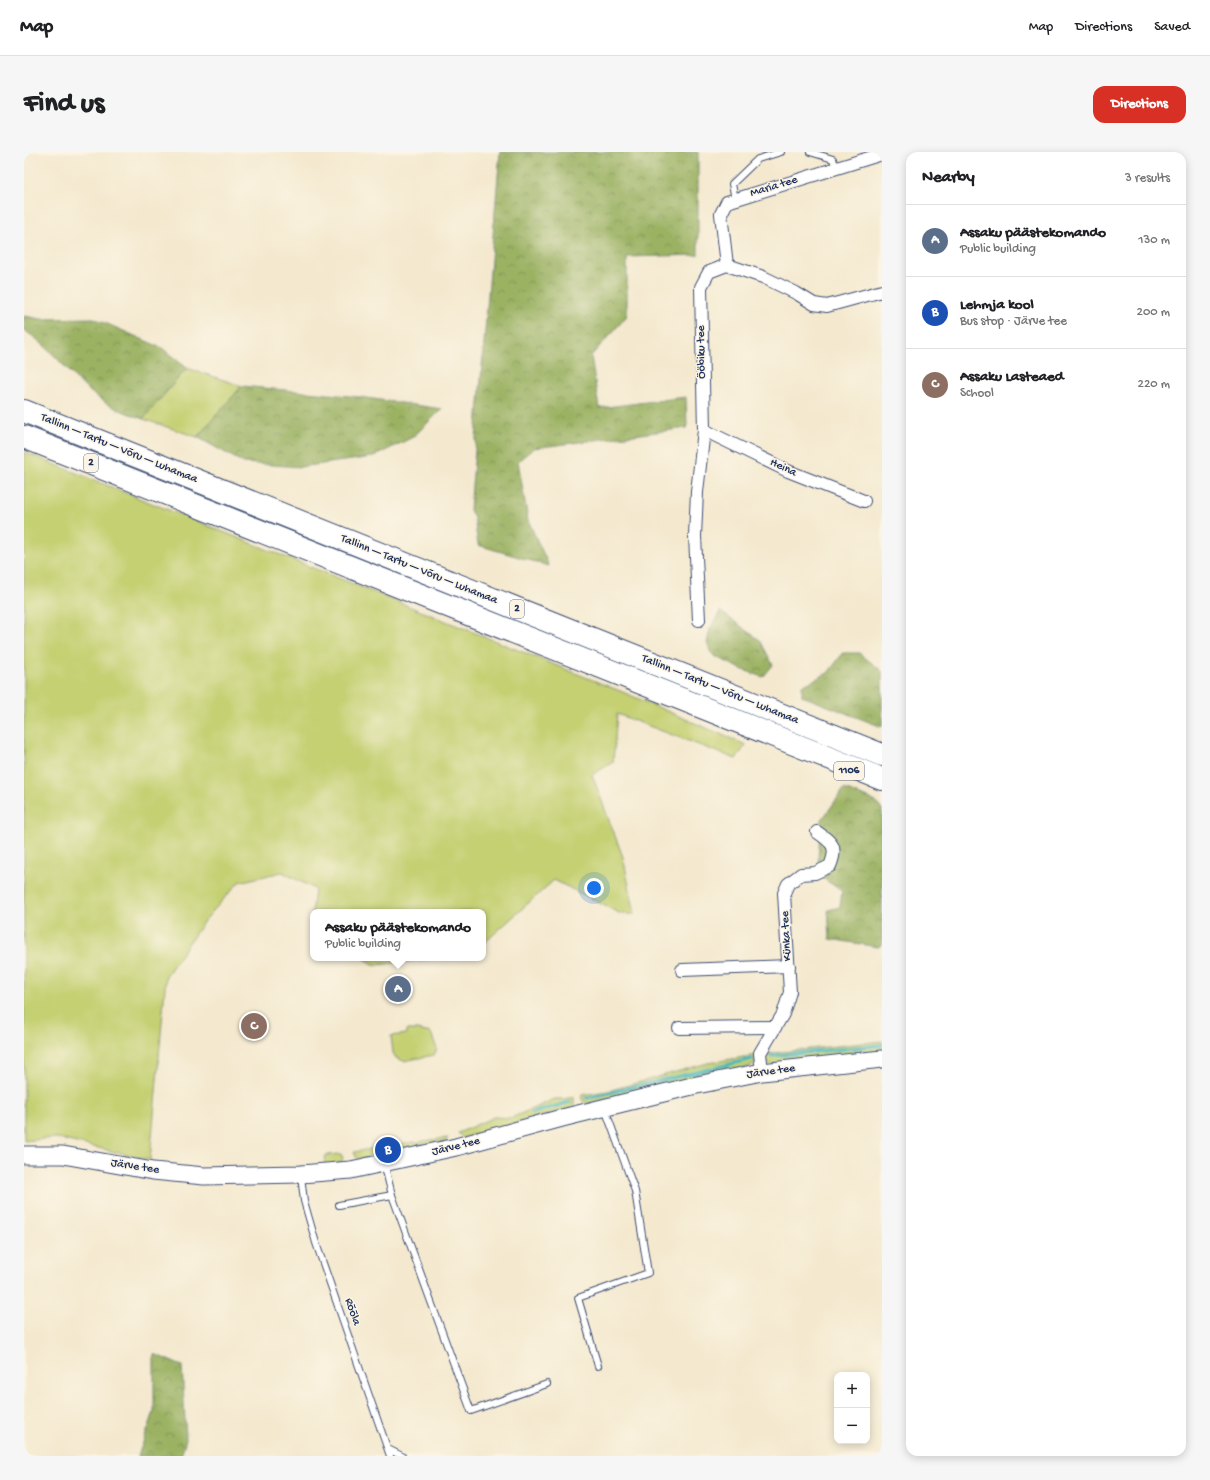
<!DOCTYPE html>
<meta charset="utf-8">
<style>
:root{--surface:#fff;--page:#f6f6f6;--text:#202124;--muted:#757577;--line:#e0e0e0;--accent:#d93025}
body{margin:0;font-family:"Gochi Hand",sans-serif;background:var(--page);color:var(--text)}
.controls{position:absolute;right:12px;bottom:12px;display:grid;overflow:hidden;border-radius:8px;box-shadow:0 2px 10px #0003}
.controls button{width:36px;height:36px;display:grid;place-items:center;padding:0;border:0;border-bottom:1px solid var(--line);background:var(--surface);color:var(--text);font:20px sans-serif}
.you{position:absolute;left:570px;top:736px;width:14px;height:14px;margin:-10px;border:3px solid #fff;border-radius:50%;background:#1a73e8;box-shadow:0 0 0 6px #1a73e833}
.badge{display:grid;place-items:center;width:26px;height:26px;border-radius:50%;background:var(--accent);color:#fff;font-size:13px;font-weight:700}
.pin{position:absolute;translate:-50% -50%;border:2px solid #fff;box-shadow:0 1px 4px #0006}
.popup{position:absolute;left:286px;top:757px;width:176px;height:52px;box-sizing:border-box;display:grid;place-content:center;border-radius:8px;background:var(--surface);filter:drop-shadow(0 1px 3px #0005);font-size:13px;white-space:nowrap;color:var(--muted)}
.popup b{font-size:15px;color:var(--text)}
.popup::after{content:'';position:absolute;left:50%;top:100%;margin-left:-8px;border:8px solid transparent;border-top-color:var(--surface)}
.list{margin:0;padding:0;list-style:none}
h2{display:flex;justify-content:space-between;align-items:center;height:52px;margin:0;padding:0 16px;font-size:17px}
h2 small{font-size:13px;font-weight:400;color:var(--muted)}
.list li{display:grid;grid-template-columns:26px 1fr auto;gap:12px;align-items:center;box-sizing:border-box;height:72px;padding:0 16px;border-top:1px solid var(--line)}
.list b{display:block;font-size:15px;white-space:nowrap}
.list p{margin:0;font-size:13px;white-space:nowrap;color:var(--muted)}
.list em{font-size:13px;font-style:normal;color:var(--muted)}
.map{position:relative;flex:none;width:858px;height:1304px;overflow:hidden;border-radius:12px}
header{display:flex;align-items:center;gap:24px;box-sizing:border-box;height:56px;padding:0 20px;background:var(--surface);border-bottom:1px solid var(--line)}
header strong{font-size:19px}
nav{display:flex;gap:22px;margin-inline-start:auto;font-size:14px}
.intro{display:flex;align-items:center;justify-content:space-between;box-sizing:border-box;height:96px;padding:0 24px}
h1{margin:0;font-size:28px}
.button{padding:10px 18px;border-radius:12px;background:var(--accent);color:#fff;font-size:14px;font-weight:700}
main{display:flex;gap:24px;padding:0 24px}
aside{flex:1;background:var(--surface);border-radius:12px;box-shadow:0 2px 10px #0003}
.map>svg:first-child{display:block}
.grass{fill:#c4d072;stroke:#708068}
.forest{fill:url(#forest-crowns);stroke:#5b7061}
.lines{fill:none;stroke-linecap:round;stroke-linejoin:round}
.stream{stroke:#48b7be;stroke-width:3.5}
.lane-casing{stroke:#3c4b6f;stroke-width:8}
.street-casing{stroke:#3c4b6f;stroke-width:14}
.secondary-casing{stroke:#3c4b6f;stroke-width:19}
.highway-casing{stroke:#3c4b6f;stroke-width:24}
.lane{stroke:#fff;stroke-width:6}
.street{stroke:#fff;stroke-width:12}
.secondary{stroke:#fff;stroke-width:17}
.highway{stroke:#fff;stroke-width:22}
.labels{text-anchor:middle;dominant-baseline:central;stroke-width:3;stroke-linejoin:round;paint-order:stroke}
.shield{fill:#fcf5e5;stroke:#5e6a86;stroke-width:1}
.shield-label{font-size:11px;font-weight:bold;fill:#1b2f5e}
.street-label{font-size:12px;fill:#1b2f5e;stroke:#fcf5e5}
</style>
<header>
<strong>Map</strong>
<nav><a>Map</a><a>Directions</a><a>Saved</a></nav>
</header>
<div class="intro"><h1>Find us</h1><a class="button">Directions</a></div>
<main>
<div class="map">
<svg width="858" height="1304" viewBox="0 0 858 1304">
<defs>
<pattern id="forest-crowns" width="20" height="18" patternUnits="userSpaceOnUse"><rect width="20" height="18" fill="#9bb264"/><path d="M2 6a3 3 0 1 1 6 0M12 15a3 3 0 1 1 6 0" fill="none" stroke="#7e9156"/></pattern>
</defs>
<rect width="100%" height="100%" fill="#fcf5e5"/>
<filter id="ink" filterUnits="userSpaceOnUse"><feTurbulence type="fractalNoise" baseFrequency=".025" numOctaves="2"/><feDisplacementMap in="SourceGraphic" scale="8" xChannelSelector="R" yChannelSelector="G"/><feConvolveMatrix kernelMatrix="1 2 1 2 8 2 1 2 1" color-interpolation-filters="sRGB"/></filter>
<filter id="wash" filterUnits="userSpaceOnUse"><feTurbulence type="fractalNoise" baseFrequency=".012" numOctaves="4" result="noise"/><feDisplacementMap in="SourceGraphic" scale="16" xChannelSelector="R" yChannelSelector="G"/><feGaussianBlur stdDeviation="0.9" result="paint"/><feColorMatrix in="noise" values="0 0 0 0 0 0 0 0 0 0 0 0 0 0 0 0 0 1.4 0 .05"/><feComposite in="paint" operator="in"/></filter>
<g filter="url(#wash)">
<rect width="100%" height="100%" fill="#f4e9cf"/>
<g class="grass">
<path d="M163,216l55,18 -45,51 -54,-18z"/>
<path d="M0,300l601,241 121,52 -10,14 -119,-45 -4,48 -21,13 31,82 12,57h-14l-67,-34 -71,64v-32h-170v26l-3,-8 5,-41 -33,-17 -43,10 -35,39 -38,55 -16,184 -95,-22 -31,3z"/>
<path d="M339,806h80l-68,7z"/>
<path d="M382,878h11l14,3 6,16 -3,6 -30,6 -8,-3 -3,-5 -2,-17 15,-2z"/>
<path d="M858,889v10l-110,14 -6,-2 -2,-9z"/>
<path d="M732,903l-1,8 -4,3 -163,38 -5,-3 -1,-6 26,-4 100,-28z"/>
<path d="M550,945v9l-2,2 -109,30 -5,-5 36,-16 17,1 44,-19h8z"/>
<path d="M424,986l-4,5 -46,7 -1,-4 -7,1v-2z"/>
<path d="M357,995v7l-22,6 -3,-3 -2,-5z"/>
<path d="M317,1002l2,4 -2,5 -17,2 2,-10z"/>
</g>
<g class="forest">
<path d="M476,0h198v103l-71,2v59l-36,40 8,52 87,-11 1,31 -153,20 -16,13 10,59 21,46 -71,-21 -4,-27 -4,-8z"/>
<path d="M0,164l17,3 53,-1 68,30 25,20 -44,51c-12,-5 -26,-9 -37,-16 -30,-17 -52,-55 -82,-73z"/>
<path d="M218,234l118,11 82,12 -29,28 -40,20 -73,10 -56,-4 -47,-26z"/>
<path d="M696,459l40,29 13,25 -10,12 -22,-8 -28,-14 -6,-12 3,-14z"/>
<path d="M819,501h16l23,18v56l-80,-31v-10l26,-13z"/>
<path d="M820,637l27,10 11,10v136l-4,2 -48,-8 -2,-29 12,-3 2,-16 -21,-14 -3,-19 3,-37z"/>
<path d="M130,1202l28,12 4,73 -5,17h-43l16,-44z"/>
</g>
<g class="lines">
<g class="stream">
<path d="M747,904l111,-11"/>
<path d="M563,946l165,-39"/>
<path d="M508,961l38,-11"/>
</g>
</g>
</g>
<g filter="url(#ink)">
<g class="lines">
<defs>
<g id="lane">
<path d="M786,0l23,7 3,9"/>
<path d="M711,47l-3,-15 26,-25 23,-7"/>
<path d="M360,1011l8,32 8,22 71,194 76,-27"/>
<path d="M277,1024l3,25 12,42 74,213"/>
<path d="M315,1053l53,-10"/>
<path d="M574,1214l-20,-68 70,-25 -13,-82 -30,-82"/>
<path d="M364,1297l14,7"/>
</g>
<g id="street">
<path d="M703,113l-6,-51 6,-12 155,-48"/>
<path d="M680,278l84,41 76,30"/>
<path d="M675,468l-4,-84 2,-44 7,-62 -3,-143 8,-15 18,-7 36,12 33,16 18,11 13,2 55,-15"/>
<path d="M658,818l107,-4"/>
<path d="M655,876l95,-1"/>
<path d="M738,920l-2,-19 23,-39 7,-22 -6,-99 4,-9 13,-10 14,-1 15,-7c8,-19 3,-23 -13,-34"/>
</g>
<path id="secondary" d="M0,1003h39l90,16 51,5 97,-2 50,-4 105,-23 106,-29 130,-32 70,-14 120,-13"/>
<g id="highway">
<path d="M0,259l858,344"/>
<path d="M0,285l858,342"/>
</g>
</defs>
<use href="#lane" class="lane-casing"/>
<use href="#street" class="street-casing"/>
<use href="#secondary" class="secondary-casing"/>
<use href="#highway" class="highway-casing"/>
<use href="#lane" class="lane"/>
<use href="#street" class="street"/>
<use href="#secondary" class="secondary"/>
<use href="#highway" class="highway"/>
</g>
</g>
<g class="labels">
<g class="shield">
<rect x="60" y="302" width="14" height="18" rx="3"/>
<rect x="486" y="448" width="14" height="18" rx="3"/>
<rect x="810" y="610" width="30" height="18" rx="3"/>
</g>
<g class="shield-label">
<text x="67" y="311">2</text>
<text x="493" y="457">2</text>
<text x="825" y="619">1106</text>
</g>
<g class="street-label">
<text transform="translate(750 35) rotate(-17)">Maria tee</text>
<text transform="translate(678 200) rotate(-91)">Ööbiku tee</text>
<text transform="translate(95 297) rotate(22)">Tallinn — Tartu — Võru — Luhamaa</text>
<text transform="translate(759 316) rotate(25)">Heina</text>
<text transform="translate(395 418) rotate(22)">Tallinn — Tartu — Võru — Luhamaa</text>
<text transform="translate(696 538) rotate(22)">Tallinn — Tartu — Võru — Luhamaa</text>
<text transform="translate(763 784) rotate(-93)">Künka tee</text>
<text transform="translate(747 920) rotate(-8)">Järve tee</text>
<text transform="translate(432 995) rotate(-14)">Järve tee</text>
<text transform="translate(111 1015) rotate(9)">Järve tee</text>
<text transform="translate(328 1160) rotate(71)">Rõõla</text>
</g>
</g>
</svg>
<div class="controls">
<button>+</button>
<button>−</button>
</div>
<div class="you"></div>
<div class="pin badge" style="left:374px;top:837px;background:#5c6f8a">A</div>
<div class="popup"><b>Assaku päästekomando</b>Public building</div>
<div class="pin badge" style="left:364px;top:998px;background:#1a4fb4">B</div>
<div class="pin badge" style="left:230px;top:874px;background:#8d6e63">C</div>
</div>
<aside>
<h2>Nearby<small>3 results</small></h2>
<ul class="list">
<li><span class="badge" style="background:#5c6f8a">A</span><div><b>Assaku päästekomando</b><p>Public building</p></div><em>130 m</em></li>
<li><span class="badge" style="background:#1a4fb4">B</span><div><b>Lehmja kool</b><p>Bus stop · Järve tee</p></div><em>200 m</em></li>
<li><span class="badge" style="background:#8d6e63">C</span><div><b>Assaku Lasteaed</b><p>School</p></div><em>220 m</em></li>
</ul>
</aside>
</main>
